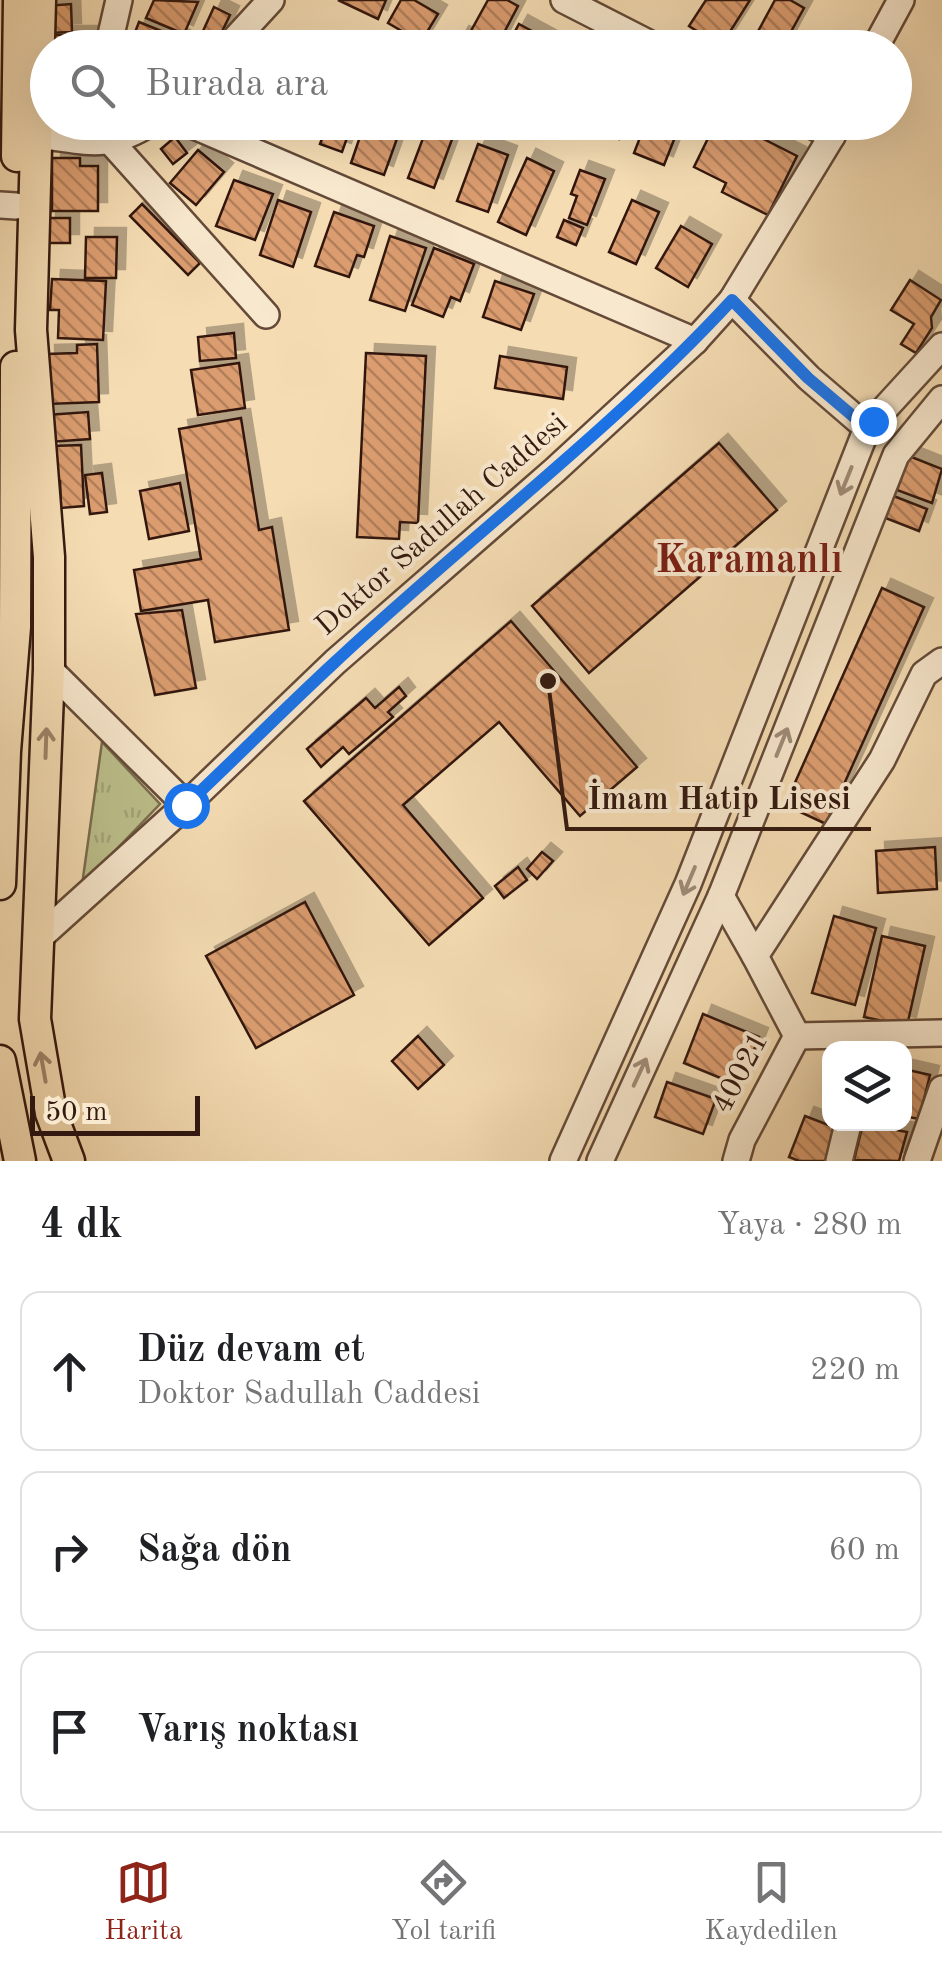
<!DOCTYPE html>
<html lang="tr">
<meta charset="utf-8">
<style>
:root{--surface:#fff;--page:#f6f6f6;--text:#202124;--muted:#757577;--line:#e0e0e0;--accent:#8f2418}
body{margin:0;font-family:"Old Standard TT",serif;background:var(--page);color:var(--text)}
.controls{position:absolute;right:30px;bottom:30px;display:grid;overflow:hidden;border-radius:20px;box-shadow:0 10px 40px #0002}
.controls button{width:90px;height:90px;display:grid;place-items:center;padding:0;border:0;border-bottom:2px solid var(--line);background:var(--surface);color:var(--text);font:50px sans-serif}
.scale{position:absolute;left:30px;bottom:25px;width:170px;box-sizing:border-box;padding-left:10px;border:5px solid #33190f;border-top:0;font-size:28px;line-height:35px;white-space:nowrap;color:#33190f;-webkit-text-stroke:8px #f8e8ce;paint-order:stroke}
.stop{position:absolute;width:30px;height:30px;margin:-22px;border:8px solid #1a73e8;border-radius:50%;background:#fff}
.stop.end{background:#1a73e8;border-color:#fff;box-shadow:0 2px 10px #0008}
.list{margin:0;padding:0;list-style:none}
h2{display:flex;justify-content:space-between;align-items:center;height:130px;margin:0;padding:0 40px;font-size:42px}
h2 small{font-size:32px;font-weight:400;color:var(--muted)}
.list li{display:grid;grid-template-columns:65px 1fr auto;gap:30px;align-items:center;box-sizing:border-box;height:160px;margin:0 20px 20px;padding:0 20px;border:2px solid var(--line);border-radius:20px}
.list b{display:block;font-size:38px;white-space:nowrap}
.list p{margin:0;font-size:32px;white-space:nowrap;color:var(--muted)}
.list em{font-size:32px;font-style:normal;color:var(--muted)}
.icon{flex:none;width:55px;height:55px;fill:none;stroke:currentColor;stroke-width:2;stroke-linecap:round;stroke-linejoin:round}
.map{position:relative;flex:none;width:942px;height:1161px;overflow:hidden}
.search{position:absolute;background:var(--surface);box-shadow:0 10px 40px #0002;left:30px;right:30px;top:30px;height:110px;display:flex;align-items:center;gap:25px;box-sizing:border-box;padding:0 35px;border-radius:55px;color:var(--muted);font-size:38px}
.sheet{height:670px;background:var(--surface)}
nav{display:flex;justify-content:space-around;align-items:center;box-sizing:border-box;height:140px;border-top:2px solid var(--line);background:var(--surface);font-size:28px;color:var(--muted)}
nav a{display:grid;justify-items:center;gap:5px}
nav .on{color:var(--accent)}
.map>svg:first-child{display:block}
.grass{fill:url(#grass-tufts);stroke:#786c4e;stroke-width:2.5}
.building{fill:url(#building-back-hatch);stroke:#33190f;stroke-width:2.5;filter:url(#shadow)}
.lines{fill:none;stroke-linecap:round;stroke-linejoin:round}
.minor-casing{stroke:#644a38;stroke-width:30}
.major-casing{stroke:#33190f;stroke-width:35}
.minor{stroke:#f8e8ce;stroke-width:25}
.major{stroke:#f5dcb3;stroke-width:30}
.oneway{stroke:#9f8b78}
.oneway2{stroke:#9e8469}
.route{stroke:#1a73e8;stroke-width:12}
.labels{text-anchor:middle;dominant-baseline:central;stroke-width:8;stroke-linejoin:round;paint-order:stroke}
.street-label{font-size:30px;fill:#33190f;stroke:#f8e8ce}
.district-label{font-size:40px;font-weight:bold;fill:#7a1f14;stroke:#f8e8ce}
.leader{fill:none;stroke:#33190f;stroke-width:4}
.callout-dot{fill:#33190f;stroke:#f8e8ce;stroke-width:4}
.callout-label{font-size:32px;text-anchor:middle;font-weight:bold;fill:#33190f;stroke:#f8e8ce;stroke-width:8;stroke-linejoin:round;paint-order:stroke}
</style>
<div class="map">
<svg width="942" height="1161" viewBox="0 0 942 1161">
<defs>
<pattern id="grass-tufts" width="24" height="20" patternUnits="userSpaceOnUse" patternTransform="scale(2.5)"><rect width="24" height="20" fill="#bcc08c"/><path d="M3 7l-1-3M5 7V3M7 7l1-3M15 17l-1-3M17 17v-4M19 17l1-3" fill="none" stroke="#a2a478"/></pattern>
<pattern id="building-back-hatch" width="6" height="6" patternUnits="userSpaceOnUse" patternTransform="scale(2.5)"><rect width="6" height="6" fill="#db9d6f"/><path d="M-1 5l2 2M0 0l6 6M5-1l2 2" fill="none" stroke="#b27f5a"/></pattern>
<filter id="shadow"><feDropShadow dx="9" dy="-9" stdDeviation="0" flood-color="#0004"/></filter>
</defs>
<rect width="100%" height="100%" fill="#f5dcb3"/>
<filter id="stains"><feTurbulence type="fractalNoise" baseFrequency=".002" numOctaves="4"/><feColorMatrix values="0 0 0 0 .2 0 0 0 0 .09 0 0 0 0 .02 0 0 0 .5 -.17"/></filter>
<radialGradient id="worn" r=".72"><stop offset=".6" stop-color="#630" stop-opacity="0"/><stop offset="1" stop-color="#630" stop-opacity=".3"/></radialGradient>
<path class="grass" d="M102,742l58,62 -78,81z"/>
<g class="building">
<path d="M154,0l44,2 -14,32 -38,-16z"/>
<path d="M338,0h48l-8,19z"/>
<path d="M401,0h13l24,14 -17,28 -33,-19z"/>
<path d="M488,0h19l11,6 -22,42h-43l7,-13 7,3z"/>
<path d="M706,0h44l-29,46 -32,-20z"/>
<path d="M775,0h15l14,8 -22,40h-33z"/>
<path d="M71,4l1,28 -25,1 -1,-27z"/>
<path d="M214,7l16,8 -16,33h-4l-12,-6z"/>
<path d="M139,22l42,17 -4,9h-48z"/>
<path d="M519,24l35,19 -2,5h-46z"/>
<path d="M47,35h47l-5,13h-41z"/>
<path d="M328,122h32l-5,15 -7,-2 -6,17 -22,-8z"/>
<path d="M365,122h38l-19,53 -33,-12z"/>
<path d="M596,122h33l-10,17z"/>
<path d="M646,122h35l-17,43 -30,-12z"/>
<path d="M716,122h14l67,34 -29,59 -46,-23 4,-9 -32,-16z"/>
<path d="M428,125l26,9 -20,54 -26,-10z"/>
<path d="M175,137l12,16 -14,11 -12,-15z"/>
<path d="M478,144l30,11 -20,57 -31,-11z"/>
<path d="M198,150l26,22 -28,33 -26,-22z"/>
<path d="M52,158h28v8h18v45h-46z"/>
<path d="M527,158l27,13 -28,64 -28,-13z"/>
<path d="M580,170l25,9 -18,46 -18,-7 8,-22 -6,-2z"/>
<path d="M234,180l39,14 -18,46 -39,-14z"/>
<path d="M278,200l33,12 -18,55 -33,-12z"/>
<path d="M632,200l27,12 -23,52 -27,-12z"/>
<path d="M142,204l58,59 -12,12 -58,-59z"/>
<path d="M334,212l40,14 -10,31 -7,-2 -8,22 -34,-11z"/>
<rect x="47" y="218" width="23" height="25"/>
<path d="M564,220l19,8 -7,17 -19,-8z"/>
<path d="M681,226l31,18 -24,43 -32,-19z"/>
<path d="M390,236l36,12 -21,63 -35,-11z"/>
<path d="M86,237h31l-1,41h-31z"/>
<path d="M434,248l40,16 -14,37 -9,-4 -8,20 -31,-12z"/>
<path d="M52,279l54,2 -3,59 -45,-2 1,-28h-9z"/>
<path d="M910,280l31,20 -10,17 1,11 -16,25 -15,-9 13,-20 -23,-14z"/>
<path d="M495,281l39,13 -13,36 -38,-13z"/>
<path d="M234,333l2,25 -36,3 -2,-24z"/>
<path d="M97,344l2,58 -51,2 -2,-50 31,-1v-8z"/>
<path d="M366,353l60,3 -8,167 -18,-1 -1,17 -42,-2z"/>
<path d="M500,356l67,11 -4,32 -68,-11z"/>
<path d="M239,363l6,45 -47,7 -7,-45z"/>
<path d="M88,412l2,27 -41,3 -2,-27z"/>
<path d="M241,418l18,112 13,-3 17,103 -74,12 -7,-42 -67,11 -7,-41 67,-11 -22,-130z"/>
<path d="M719,443l58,67 -188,163 -57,-67z"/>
<path d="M81,445l3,61 -23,2 -1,-27 -13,1 5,-36z"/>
<path d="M909,456l33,13 -10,34 -35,-13z"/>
<path d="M102,473l5,39 -17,2 -5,-39z"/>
<path d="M180,483l9,48 -40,8 -9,-48z"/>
<path d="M891,495l36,14 -8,22 -36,-14z"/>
<path d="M882,588l42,19 -98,217 -41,-19z"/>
<path d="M182,610l14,78 -41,7 -19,-81z"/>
<path d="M511,621l126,146 -57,49 -81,-94 -96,83 80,93 -54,47 -125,-144z"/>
<path d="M399,687l7,9 -18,16 5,5 -44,37 -6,-7 -22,20 -14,-18 59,-51 9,10z"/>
<path d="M935,847l2,42 -59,4 -2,-42z"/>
<path d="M542,852l11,9 -16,18 -10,-10z"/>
<path d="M518,867l9,13 -23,18 -9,-12z"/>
<path d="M305,902l49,93 -98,53 -50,-92z"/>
<path d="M834,916l42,12 -21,77 -43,-12z"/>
<path d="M882,936l43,10 -18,80 -43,-9z"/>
<path d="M703,1014l56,23 -19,49 -56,-23z"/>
<path d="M418,1036l26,29 -26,24 -26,-28z"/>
<path d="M904,1069l26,6 -11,44 -15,-3z"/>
<path d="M667,1082l49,17 -13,35 -48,-17z"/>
<path d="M805,1116l34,13 -13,32h-27l-10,-4z"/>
<path d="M863,1124l44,8 -8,29 -45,-1z"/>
</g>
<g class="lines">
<defs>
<g id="minor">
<path d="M564,0l94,48"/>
<path d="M108,48l11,-48"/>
<path d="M227,48l44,-48"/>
<path d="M875,48l26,-48"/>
<path d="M185,122l510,219"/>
<path d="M806,122l26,14"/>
<path d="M38,135c51,6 67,16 114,-13"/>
<path d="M111,142l155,173"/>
<path d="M0,205l16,1"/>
<path d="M732,300l77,78 58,50"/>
<path d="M49,669l137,136"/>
<path d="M721,896l34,60"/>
<path d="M41,936l145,-131 149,-143 220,-192 140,-129 37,-41 100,-164 5,-14"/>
<path d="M797,1036l145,-3"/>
<path d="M563,1161l125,-277 179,-456 75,-82"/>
<path d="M600,1161l121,-265 175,-441 46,-56"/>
<path d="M736,1161l6,-21 55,-104 -42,-80 127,-196 42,-86 18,-13"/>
<path d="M839,1161l9,-37"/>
<path d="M917,1161l25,-72"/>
</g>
<g id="major">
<path d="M40,0l-9,330 18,227v112l-14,350 16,94 18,48"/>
<path d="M17,156l2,-156"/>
<path d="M0,884l5,-133 10,-124 1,-260"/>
<path d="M0,1061l20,100"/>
</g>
</defs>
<use href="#minor" class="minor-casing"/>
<use href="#major" class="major-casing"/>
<use href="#minor" class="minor"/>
<use href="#major" class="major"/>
</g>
<defs><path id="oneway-shaft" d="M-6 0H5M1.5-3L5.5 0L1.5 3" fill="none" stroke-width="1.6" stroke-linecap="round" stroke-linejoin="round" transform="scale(2.5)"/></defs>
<g class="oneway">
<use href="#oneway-shaft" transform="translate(846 481) rotate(112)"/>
<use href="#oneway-shaft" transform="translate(782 742) rotate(-68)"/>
<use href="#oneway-shaft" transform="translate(689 881) rotate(113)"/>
<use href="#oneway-shaft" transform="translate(640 1072) rotate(-65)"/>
</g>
<g class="oneway2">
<use href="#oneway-shaft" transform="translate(46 743) rotate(-88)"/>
<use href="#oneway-shaft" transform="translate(43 1067) rotate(-100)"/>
</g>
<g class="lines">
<path class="route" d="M186,805c50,-47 98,-96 148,-142 131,-123 276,-231 398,-363l76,78 59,50 6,-7"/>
</g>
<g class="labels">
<g class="street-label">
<text transform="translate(442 525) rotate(-41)">Doktor Sadullah Caddesi</text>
<text transform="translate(741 1073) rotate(-62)">40021</text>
</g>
<g class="district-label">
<text x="749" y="562">Karamanlı</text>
</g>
</g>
<path class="leader" d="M548 681L567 829H871"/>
<circle class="callout-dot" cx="548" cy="681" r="10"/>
<g class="callout-label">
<text x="719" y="809">İmam Hatip Lisesi</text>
</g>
<rect width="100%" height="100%" filter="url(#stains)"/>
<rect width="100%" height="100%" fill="url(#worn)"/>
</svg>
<div class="controls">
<button><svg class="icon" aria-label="layers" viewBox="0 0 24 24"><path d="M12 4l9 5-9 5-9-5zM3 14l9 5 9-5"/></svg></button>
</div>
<div class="scale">50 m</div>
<div class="stop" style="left:186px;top:805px"></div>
<div class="stop end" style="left:873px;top:421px"></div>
<div class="search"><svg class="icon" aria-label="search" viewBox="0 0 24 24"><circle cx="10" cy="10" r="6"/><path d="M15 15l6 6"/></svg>Burada ara</div>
</div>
<section class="sheet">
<h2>4 dk<small>Yaya · 280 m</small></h2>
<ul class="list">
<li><svg class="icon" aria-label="ahead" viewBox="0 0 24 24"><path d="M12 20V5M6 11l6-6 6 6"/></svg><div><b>Düz devam et</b><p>Doktor Sadullah Caddesi</p></div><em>220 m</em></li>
<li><svg class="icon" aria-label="right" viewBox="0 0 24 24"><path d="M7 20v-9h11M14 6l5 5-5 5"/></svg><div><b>Sağa dön</b></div><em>60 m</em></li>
<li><svg class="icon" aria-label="arrive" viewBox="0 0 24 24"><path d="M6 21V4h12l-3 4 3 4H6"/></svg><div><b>Varış noktası</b></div></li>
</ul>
</section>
<nav>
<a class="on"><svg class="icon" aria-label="map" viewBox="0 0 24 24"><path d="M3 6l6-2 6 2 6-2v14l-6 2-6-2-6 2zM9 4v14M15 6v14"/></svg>Harita</a>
<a><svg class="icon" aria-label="directions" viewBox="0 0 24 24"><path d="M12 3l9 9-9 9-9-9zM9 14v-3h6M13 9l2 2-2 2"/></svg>Yol tarifi</a>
<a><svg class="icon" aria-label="saved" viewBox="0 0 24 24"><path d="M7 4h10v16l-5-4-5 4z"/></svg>Kaydedilen</a>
</nav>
